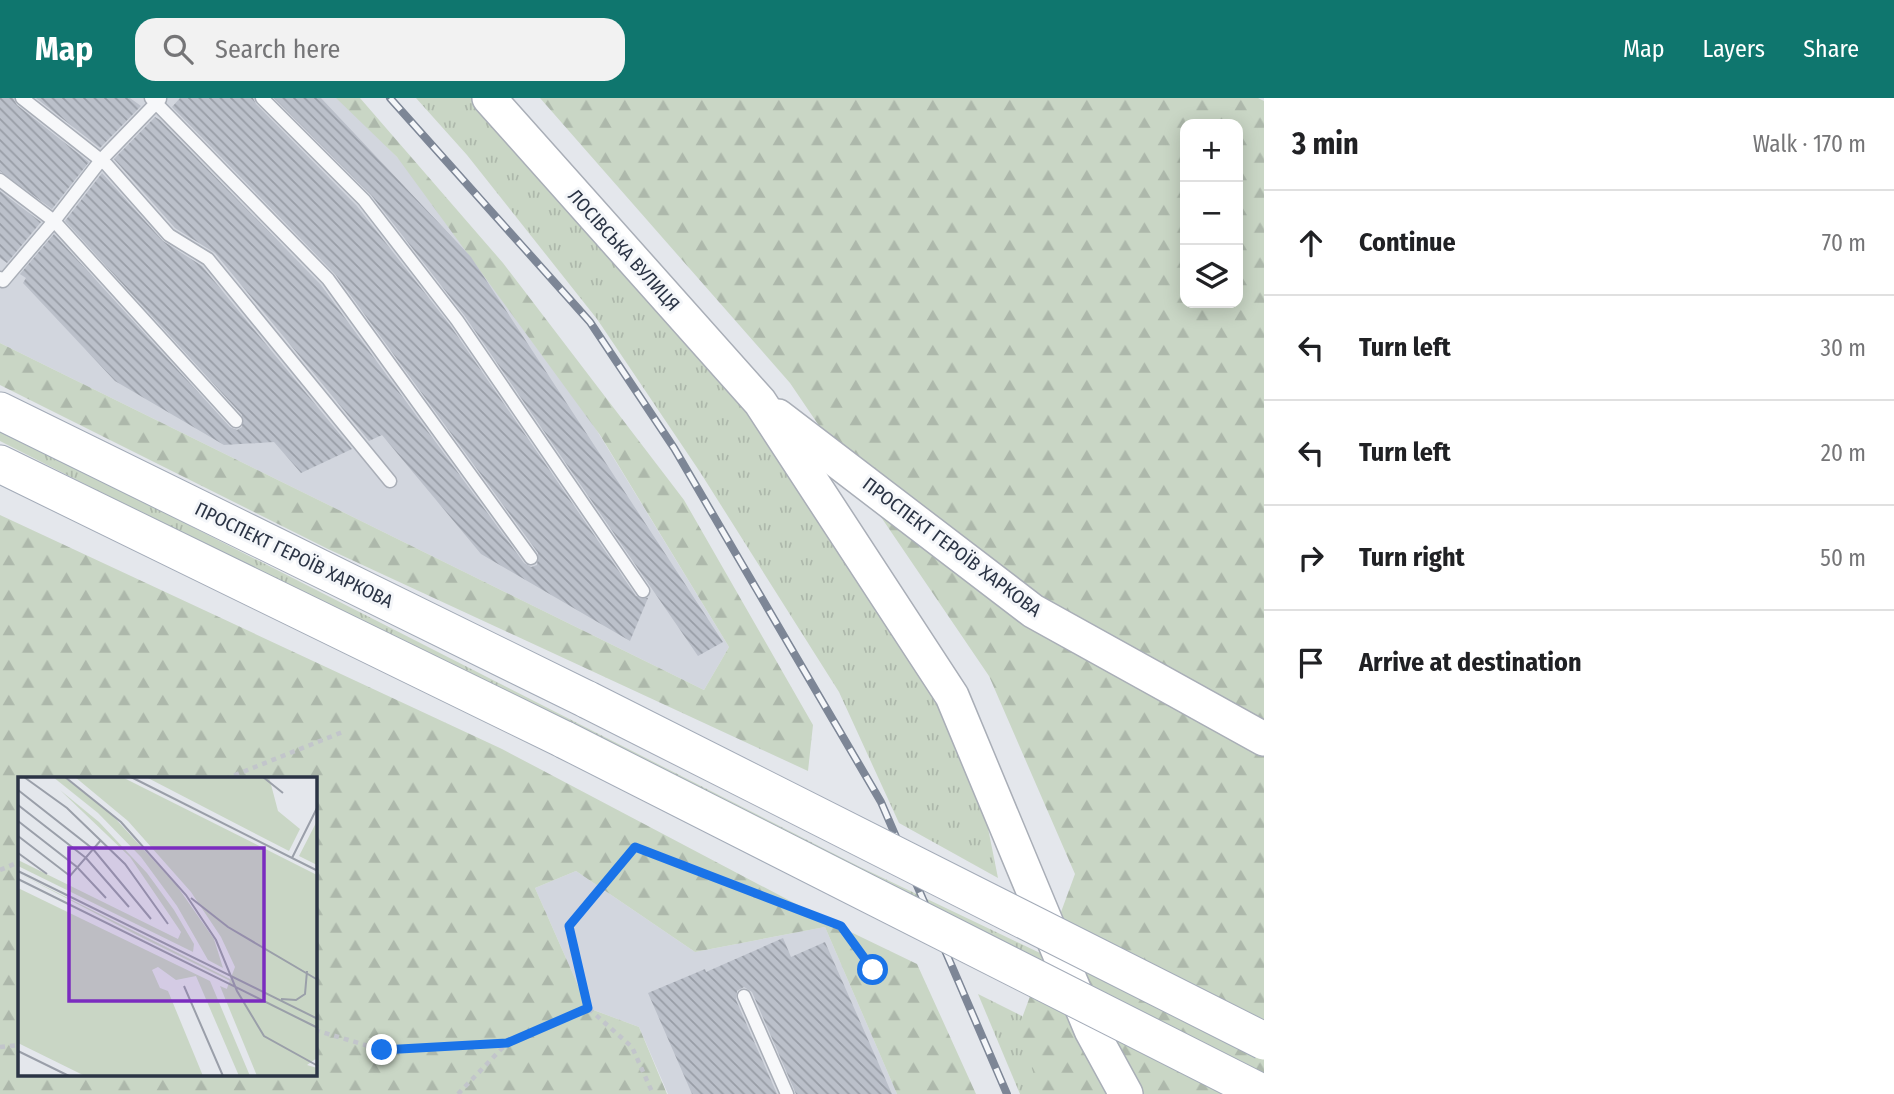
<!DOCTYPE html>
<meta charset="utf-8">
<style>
:root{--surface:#fff;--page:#f2f2f2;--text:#202124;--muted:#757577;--line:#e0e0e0;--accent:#0f766e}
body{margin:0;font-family:"Fira Sans Condensed",sans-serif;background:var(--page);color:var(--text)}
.controls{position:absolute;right:21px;top:21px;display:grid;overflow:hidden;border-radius:14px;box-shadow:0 4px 18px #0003}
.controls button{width:63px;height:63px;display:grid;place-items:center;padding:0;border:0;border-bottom:2px solid var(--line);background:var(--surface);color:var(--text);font:35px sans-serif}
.stop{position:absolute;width:21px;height:21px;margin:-16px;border:5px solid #1a73e8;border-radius:50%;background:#fff}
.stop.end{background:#1a73e8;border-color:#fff;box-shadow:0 2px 7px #0008}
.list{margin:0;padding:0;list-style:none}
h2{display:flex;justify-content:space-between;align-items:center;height:91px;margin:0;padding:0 28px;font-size:30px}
h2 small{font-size:23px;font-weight:400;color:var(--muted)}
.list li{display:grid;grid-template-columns:46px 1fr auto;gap:21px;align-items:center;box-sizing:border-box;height:105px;padding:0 28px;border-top:2px solid var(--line)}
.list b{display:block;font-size:26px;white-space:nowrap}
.list em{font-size:23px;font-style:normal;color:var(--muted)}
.icon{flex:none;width:38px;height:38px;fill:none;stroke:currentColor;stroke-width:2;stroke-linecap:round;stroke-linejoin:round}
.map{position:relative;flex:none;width:1264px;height:996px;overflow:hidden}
header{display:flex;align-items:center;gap:42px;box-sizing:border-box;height:98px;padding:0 35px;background:var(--accent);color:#fff}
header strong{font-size:33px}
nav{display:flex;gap:38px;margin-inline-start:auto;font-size:24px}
.search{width:490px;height:63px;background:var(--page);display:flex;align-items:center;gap:18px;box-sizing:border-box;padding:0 24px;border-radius:21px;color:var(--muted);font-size:26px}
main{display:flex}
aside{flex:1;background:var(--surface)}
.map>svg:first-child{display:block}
.built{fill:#d2d6de}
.grass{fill:url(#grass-tufts)}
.forest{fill:url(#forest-firs);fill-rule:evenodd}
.building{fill:url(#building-back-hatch)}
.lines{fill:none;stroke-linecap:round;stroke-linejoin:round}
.lane-casing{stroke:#a9aeb7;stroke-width:15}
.secondary-casing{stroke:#a9aeb7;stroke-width:36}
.primary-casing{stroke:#a3abb8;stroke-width:39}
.path{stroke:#c2c5cb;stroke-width:4.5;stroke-dasharray:5 5;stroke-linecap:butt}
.lane{stroke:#f7f8fa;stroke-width:12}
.secondary{stroke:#fff;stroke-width:33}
.primary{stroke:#fff;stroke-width:37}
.rail-casing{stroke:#7d8696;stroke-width:8}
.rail{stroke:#f4f6f9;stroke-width:5;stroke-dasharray:16;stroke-linecap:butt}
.primary-bridge-casing{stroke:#a3abb8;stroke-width:39;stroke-linecap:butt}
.primary-bridge{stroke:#fff;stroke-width:37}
.route{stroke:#1a73e8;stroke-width:9}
.labels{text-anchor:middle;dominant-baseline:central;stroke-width:6;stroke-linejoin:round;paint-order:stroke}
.street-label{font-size:19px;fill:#2b3445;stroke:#f4f6f9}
.inset-road{fill:none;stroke:#9a9fa9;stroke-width:2}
.view{fill:#7b2cbf;fill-opacity:0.15;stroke:#7b2cbf;stroke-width:3.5}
.inset-edge{fill:none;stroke:#2b3445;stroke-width:3.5}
</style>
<header>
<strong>Map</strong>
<div class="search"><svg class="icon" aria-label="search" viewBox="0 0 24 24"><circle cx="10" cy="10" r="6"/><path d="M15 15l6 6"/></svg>Search here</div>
<nav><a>Map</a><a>Layers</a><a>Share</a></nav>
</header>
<main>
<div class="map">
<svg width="1264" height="996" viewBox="0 0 1264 996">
<defs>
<pattern id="grass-tufts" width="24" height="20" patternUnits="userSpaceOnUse" patternTransform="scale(1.75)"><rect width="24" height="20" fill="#c9d6c5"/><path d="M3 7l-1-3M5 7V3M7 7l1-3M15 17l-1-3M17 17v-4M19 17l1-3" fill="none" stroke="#adb8ab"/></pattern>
<pattern id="forest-firs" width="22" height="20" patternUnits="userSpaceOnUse" patternTransform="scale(1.75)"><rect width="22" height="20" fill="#c9d6c5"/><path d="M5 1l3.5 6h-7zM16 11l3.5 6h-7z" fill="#adb8ab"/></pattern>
<pattern id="building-back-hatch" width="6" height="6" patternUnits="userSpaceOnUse" patternTransform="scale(1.75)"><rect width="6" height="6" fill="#bbc0ca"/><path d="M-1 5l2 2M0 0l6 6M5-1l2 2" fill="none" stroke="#989da6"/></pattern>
</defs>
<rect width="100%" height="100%" fill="#e4e7ec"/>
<g class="built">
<path d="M0,0h340l146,151 243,398 -25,43 -704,-347z"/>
<path d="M576,773l119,81 130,-25 72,167h-229l-29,-67 -51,-19 -53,-120z"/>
</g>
<g class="grass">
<path d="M416,0h73l214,249 235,345 45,111 15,75 -99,-55 -60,-131 -139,-220 -103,-153 -130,-164z"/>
<path d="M0,331l858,437 406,194v11l-410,-197 -854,-433z"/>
<path d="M978,896l44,22 37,78h-39z"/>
</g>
<g class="forest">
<path d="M336,0h24l143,165 181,237 129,225 -5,46 -480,-222 -328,-164v-42l704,347 25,-43 -129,-212 -203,-278z"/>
<path d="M540,0h718l6,3v993h-221l-25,-65 57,-155 -86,-198 -199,-293zM1185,26h53v179h-53z"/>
<path d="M0,417l502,234 330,174 85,41 59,130h-79l-72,-167 -130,25 -119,-81 -41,17 53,120 51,19 28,67h-667zM315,681v296h-296v-296z"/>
</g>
<g class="building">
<path d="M0,0h13l4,7 72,57 -37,47 -52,-38z"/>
<path d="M36,0h94l11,8 -41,42z"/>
<path d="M180,0h73l3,6 101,102 93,119 186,271 12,2 -18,43 -149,-87 -99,-119 -13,6 -154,-188 -40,-25 -61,-69 41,-42 5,3 161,165 203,278 7,4 6,-2 1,-12 -203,-279 -163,-167z"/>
<path d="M274,0h47l150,159 252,385 -25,14 -234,-341 -93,-120z"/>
<path d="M102,75l61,68 39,25 150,183 -51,24 -27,-31 -50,3 -109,-64 -92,-98 3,-5 -6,-4 34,-40 176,193 7,3 5,-3v-12l-177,-194z"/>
<path d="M0,93l41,31 -34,41 -7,-5z"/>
<path d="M783,840l8,19 34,-15 67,152h-96l-44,-102 -8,-5 -7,4 -1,9 41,94h-85l-44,-101 57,-24 1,3z"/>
</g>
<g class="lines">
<defs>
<g id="lane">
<path d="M22,0l85,67 62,70 39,24 182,222"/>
<path d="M151,0l177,181 203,279"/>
<path d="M262,0l102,102 93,120 186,271"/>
<path d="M0,82l54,41 182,200"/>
<path d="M0,180l3,3 51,-60 47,-61 59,-61"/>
<path d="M744,898l43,98"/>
</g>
<g id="secondary">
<path d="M489,0l271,304 192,294 139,334 35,64"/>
<path d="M778,318l255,195 231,128"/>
</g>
<g id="primary">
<path d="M0,313l588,289"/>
<path d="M0,366l565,276"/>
</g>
</defs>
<use href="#lane" class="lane-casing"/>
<use href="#secondary" class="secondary-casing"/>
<use href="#primary" class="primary-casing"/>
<g class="path">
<path d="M225,681l120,-48"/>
<path d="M0,772l19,-8"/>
<path d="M588,910l-19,-82 66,-79 206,79 32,44"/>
<path d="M315,932l67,20 124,-7"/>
<path d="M0,949l19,-2"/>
<path d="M458,996l49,-51 81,-35 44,39 21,47"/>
</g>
<use href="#lane" class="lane"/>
<use href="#secondary" class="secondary"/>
<use href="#primary" class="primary"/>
<defs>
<path id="rail" d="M390,0l200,224 84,126 207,354 126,292"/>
</defs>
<use href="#rail" class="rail-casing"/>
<use href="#rail" class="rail"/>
<defs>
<g id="primary-bridge">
<path d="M588,602l676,341"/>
<path d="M565,642l693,351"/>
</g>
</defs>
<use href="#primary-bridge" class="primary-bridge-casing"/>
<use href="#primary-bridge" class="primary-bridge"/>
</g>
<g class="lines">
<path class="route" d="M382,952l125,-7 81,-35 -19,-82 66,-79 206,79 32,44"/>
</g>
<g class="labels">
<g class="street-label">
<text transform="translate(624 152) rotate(48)">ЛОСІВСЬКА ВУЛИЦЯ</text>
<text transform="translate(952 449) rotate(37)">ПРОСПЕКТ ГЕРОЇВ ХАРКОВА</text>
<text transform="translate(294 457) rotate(26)">ПРОСПЕКТ ГЕРОЇВ ХАРКОВА</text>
</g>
</g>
<g transform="translate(18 679)">
<rect width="299" height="299" fill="#e4e7ec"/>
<path d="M35,0h11l49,39 64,70 37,53 9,29 -15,-8 -31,-54 -36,-49 -43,-44zM0,96l266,133 33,18 -180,-89zM202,209l7,3 39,87h-9z" fill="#c9d6c5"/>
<path d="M57,0h47l195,98v183l-10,7 10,3v8h-58l-33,-85 9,-24 -14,-30 -30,-45 -63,-71zM128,0h123l9,34 22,18 -11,22zM42,13l39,32 48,51 27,37 20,34 -1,8 -175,-86v-6l160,79 3,-7 -51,-75zM299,44l1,44h-1l-18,-9zM0,111l192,93 40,95h-11l-43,-100 -20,4 -18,-13 -6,3 8,18 8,3 35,85h-118l-67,-33z" fill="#c9d6c5"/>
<path class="inset-road" d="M6,0l43,31 58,56 43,60M47,0l56,45 65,73 30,45 21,51 27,45 54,30M113,0l187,94M245,0l20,16M0,13l75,59 58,70M0,28l68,53 43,49M0,44l59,46 29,31M0,59l52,40 31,-36M0,76l29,21M274,81l26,-52M0,94l300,148M0,102l300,149M173,121l37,29 90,53M166,209l39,90M263,222l15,1 9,-6 2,-23M0,274l51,25"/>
<path class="view" d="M51,71h195v153h-195z"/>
<rect width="299" height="299" class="inset-edge"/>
</g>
</svg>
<div class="controls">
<button>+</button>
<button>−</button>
<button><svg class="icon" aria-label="layers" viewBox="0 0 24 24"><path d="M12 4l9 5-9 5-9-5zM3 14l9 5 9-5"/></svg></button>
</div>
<div class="stop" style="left:873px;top:872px"></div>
<div class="stop end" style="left:382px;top:952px"></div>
</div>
<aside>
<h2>3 min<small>Walk · 170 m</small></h2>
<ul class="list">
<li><svg class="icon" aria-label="ahead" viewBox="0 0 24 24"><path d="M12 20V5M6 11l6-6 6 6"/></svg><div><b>Continue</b></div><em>70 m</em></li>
<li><svg class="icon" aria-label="left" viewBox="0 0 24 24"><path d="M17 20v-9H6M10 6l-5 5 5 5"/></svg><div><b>Turn left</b></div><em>30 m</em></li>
<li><svg class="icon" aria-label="left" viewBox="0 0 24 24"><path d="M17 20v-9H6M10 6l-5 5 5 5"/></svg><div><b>Turn left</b></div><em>20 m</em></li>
<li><svg class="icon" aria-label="right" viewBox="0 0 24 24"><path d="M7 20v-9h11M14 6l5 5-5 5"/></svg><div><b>Turn right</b></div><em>50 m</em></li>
<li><svg class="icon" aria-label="arrive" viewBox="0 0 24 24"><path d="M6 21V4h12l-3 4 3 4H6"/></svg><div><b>Arrive at destination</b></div></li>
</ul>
</aside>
</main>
